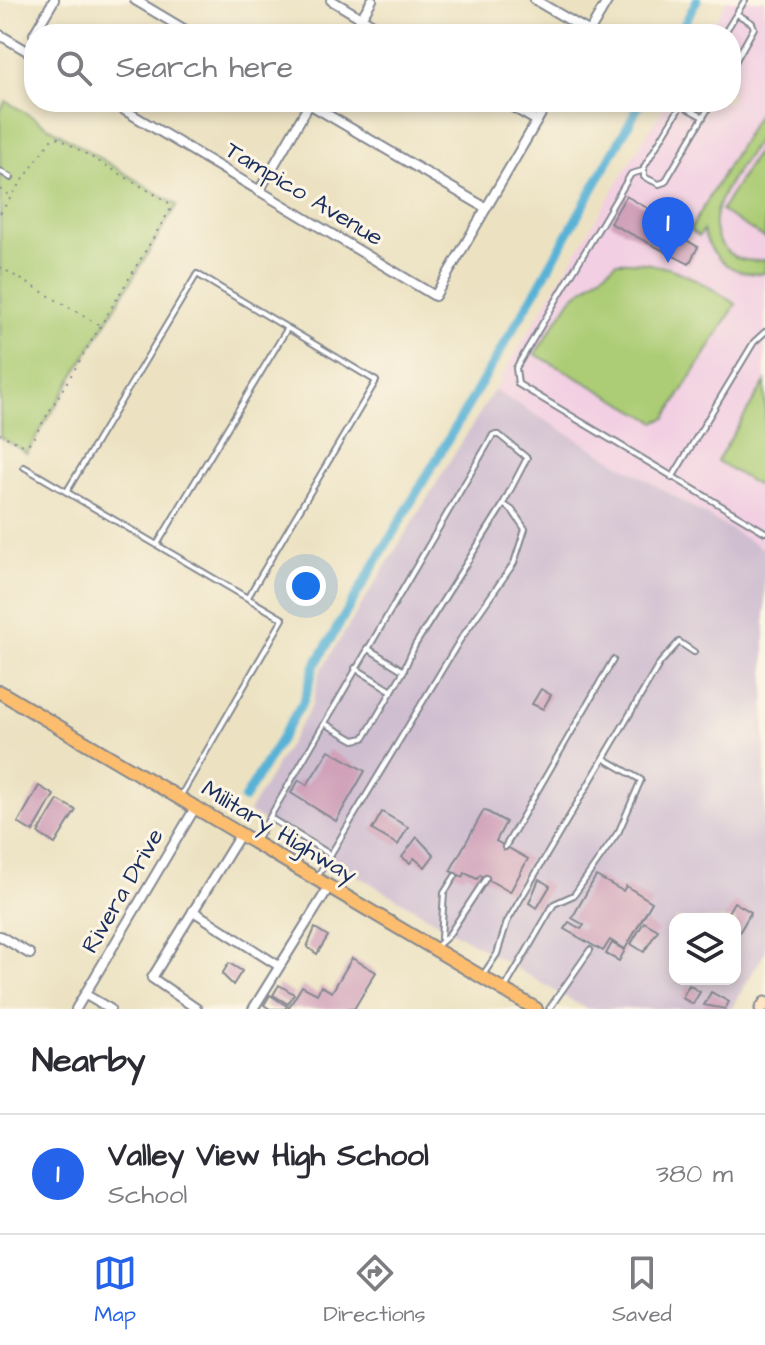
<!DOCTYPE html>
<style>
:root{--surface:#fff;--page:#f7f7f7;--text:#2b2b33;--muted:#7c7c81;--line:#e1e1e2;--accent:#2563eb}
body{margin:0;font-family:"Architects Daughter",sans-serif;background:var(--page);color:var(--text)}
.controls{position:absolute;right:24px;bottom:24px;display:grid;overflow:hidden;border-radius:16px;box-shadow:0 4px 12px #0003}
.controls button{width:72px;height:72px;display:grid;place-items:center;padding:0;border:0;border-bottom:2px solid var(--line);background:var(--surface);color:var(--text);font:40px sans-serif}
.you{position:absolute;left:306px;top:586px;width:28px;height:28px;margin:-20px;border:6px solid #fff;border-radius:50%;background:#1a73e8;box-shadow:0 0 0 12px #1a73e833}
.badge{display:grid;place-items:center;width:52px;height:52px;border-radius:50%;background:var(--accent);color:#fff;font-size:26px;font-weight:700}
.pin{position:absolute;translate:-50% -66px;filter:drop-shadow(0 2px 4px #0008)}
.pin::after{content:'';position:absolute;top:42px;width:28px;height:24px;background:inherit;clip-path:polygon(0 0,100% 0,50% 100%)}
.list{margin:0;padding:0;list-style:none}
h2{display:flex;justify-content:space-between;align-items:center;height:104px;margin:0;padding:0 32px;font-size:34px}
h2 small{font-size:26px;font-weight:400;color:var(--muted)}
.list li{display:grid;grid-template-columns:52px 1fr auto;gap:24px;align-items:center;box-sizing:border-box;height:120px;padding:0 32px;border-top:2px solid var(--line)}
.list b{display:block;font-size:30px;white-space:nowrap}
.list p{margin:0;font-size:26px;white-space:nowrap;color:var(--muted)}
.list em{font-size:26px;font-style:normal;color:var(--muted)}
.icon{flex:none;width:44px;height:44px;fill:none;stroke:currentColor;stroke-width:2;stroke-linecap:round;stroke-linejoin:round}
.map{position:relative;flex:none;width:765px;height:1009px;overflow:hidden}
.search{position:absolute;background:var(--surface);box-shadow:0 4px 12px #0003;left:24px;right:24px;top:24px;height:88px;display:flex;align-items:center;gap:20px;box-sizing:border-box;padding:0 28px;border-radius:32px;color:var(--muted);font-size:30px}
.sheet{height:224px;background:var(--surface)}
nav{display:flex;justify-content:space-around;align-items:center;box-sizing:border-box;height:112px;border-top:2px solid var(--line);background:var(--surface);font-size:22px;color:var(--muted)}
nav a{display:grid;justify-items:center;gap:4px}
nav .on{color:var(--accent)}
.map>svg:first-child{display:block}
.built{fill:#f2cfe2}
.industrial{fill:#cfbdd0;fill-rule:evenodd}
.green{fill:#accc74;stroke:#647e69;stroke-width:2}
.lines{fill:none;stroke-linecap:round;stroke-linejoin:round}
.canal{stroke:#58b2d6;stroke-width:9}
.building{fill:#d0a1b9}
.lane-casing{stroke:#848890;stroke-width:8}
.street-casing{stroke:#848890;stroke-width:12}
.secondary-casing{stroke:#848890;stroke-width:15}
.primary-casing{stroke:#848890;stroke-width:16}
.path{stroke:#848890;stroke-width:2;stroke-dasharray:2 6;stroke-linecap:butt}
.lane{stroke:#fff;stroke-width:4}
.street{stroke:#fff;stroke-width:8}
.secondary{stroke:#fee5c5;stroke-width:11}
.primary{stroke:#fcbd6e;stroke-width:12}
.labels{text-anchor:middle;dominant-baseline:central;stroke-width:6;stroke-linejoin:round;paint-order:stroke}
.street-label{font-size:24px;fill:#1b2f5e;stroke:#fcf5e5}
</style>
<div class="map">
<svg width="765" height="1009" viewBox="0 0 765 1009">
<rect width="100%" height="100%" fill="#fcf5e5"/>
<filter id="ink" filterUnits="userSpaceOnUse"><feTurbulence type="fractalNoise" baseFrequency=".0125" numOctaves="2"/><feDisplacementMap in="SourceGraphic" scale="16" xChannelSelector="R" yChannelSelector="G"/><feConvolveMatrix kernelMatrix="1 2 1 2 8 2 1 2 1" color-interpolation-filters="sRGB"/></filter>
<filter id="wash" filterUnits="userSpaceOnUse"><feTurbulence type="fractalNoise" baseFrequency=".006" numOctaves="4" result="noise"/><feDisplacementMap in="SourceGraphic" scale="32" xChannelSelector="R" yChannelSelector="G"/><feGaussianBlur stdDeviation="1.8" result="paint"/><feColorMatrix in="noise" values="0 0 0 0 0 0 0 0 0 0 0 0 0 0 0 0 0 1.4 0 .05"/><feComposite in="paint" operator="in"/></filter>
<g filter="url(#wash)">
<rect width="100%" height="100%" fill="#ece2c2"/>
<path class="built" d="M727,0h38v550l-271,-160 172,-288h65v-68h-24z"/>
<path class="industrial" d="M494,390l271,160v402l-34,57h-145l-337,-197 63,-107 8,-33zM675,919h60v60h-60z"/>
<g class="green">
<path d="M6,101l171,104 -150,248 -27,-16v-326z"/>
<path d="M765,102c0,8 0,18 -1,25 -13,34 -73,85 -39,122 10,12 25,13 40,11v13c-31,4 -53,-13 -62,-43l-4,6 -9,-6z"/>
<path d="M765,138v100l-44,-27z"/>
<path d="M617,262c50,-2 79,16 119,42l-70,114 -10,4 -121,-68 36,-55z"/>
<path d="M765,382v108l-48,-29z"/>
</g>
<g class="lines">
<g class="canal">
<path d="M679,34l18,-34"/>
<path d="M244,799l60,-99 10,-33 224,-380 103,-185"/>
</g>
</g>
<g id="blocks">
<g class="building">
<path d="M626,196l32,18 11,-9 15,9 -2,5 5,3 -8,14 19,11 -9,17 -79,-41z"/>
<path d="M541,689l10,6 -8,14 -11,-5z"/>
<path d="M329,750l36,21 -29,50 -45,-28 8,-13 8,5z"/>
<path d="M39,786l15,9 -21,37 -15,-9z"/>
<path d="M58,800l18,10 -21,34 -17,-11z"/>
<path d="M484,810l22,12 -10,19 32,18 -18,33 -30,-17 -3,4 -12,-6 -2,4 -13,-6z"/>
<path d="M382,812l26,15 -10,18 -26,-15z"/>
<path d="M417,837l17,18 -9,12 -11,-9 -4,5 -8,-6z"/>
<path d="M596,876l27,15 3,-5 26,16 -27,47 -15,-9 -7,11 -39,-22 5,-7 12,7 3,-4 -12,-7z"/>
<path d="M539,879l11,7 -13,22 -8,-5z"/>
<path d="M734,902l17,10 -16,28v-21h-11z"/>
<path d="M644,922l14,8 -14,22 -13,-8z"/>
<path d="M315,928l13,8 -11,18 -10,-7z"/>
<path d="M612,943l13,7 -6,11 -13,-7z"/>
<path d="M352,958l24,14 -22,37h-66l14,-23 15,8 4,-8 11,6z"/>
<path d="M229,963l13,8 -9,14 -11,-11z"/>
<path d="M279,985l15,9 -6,10 -15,-9z"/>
<path d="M689,985l11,7 -7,12 -11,-6z"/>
<path d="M711,992l18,10 -4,7 -21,-4z"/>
<path d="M270,995l17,11 -2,3h-15l-6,-4z"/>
</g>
</g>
</g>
<g filter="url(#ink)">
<use href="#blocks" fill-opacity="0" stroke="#848890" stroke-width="2"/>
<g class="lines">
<defs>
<g id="lane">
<path d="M724,34l21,-34"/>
<path d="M731,69l23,-41 -2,-5 -15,-9"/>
<path d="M683,102l-39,65v10l15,7 6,-2 47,-80"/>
<path d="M681,105l22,12"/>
<path d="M0,171l11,7"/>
<path d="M642,171l-11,3 -115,194 2,16 247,148"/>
<path d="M24,467l259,152 -103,178"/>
<path d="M672,478l82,-136 11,-10"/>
<path d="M67,491l130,-217 179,107 -128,216"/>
<path d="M158,543l129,-214"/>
<path d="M367,648l37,23"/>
<path d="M355,668l37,23"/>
<path d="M326,724l28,16 10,-2 38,-64 13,-29 88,-140"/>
<path d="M270,818l61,37"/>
<path d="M257,839l236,-404h6l28,23 -24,46 9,6 13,19 -11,34 -54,77 -143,237"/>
<path d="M505,847l108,-187"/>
<path d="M441,938l3,-45 11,-17"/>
<path d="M435,948l13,-12 38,-58"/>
<path d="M483,975l14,-21 10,-32 153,-259 19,-21 15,10"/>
<path d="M505,988l49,-84 20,-9 45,-64 22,-51 -36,-21"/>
<path d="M549,1009l41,-59"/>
</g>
<g id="street">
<path d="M135,0l57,34"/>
<path d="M331,0l57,34"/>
<path d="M535,0l55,32"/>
<path d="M34,34l20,-34"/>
<path d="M352,34l20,-34"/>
<path d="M588,34l20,-34"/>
<path d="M0,35l34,20"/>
<path d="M111,102l324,194 113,-194"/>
<path d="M306,102l180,106"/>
<path d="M504,102l33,19"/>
<path d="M259,191l51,-88"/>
<path d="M193,911l86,55"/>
<path d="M0,936l30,18"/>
<path d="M86,995l24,14"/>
<path d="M76,1009l119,-201"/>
<path d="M197,1009l-45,-31 88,-143"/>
<path d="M253,1009l76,-122"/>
</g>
<path id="secondary" d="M761,1009l4,-6"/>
<path id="primary" d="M0,692l536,317"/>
</defs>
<use href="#lane" class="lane-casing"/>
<use href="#street" class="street-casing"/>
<use href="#secondary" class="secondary-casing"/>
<use href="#primary" class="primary-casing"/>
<g class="path">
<path d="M0,189l9,6"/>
<path d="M0,213l51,-73 6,-3 111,65 2,8 -139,232 -8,3 -23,-11"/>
<path d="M0,267l99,58"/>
</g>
<use href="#lane" class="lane"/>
<use href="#street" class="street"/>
<use href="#secondary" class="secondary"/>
<use href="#primary" class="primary"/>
</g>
</g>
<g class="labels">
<g class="street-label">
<text transform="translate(304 194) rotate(31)">Tampico Avenue</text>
<text transform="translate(279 832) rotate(31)">Military Highway</text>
<text transform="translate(123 891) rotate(-60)">Rivera Drive</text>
</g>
</g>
</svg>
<div class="controls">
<button><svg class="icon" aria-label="layers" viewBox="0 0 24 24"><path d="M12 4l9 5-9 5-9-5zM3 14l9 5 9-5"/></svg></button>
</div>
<div class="you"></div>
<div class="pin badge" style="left:668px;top:263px">1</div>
<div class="search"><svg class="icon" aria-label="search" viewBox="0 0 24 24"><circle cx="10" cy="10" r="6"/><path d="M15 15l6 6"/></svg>Search here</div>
</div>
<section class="sheet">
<h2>Nearby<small></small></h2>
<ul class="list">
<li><span class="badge">1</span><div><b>Valley View High School</b><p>School</p></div><em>380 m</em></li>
</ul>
</section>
<nav>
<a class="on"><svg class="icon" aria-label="map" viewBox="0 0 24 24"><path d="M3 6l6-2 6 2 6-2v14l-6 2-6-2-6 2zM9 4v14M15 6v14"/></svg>Map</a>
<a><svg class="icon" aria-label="directions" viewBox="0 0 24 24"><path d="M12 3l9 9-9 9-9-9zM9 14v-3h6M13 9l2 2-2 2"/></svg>Directions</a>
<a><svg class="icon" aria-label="saved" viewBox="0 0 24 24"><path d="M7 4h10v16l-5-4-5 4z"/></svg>Saved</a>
</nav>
